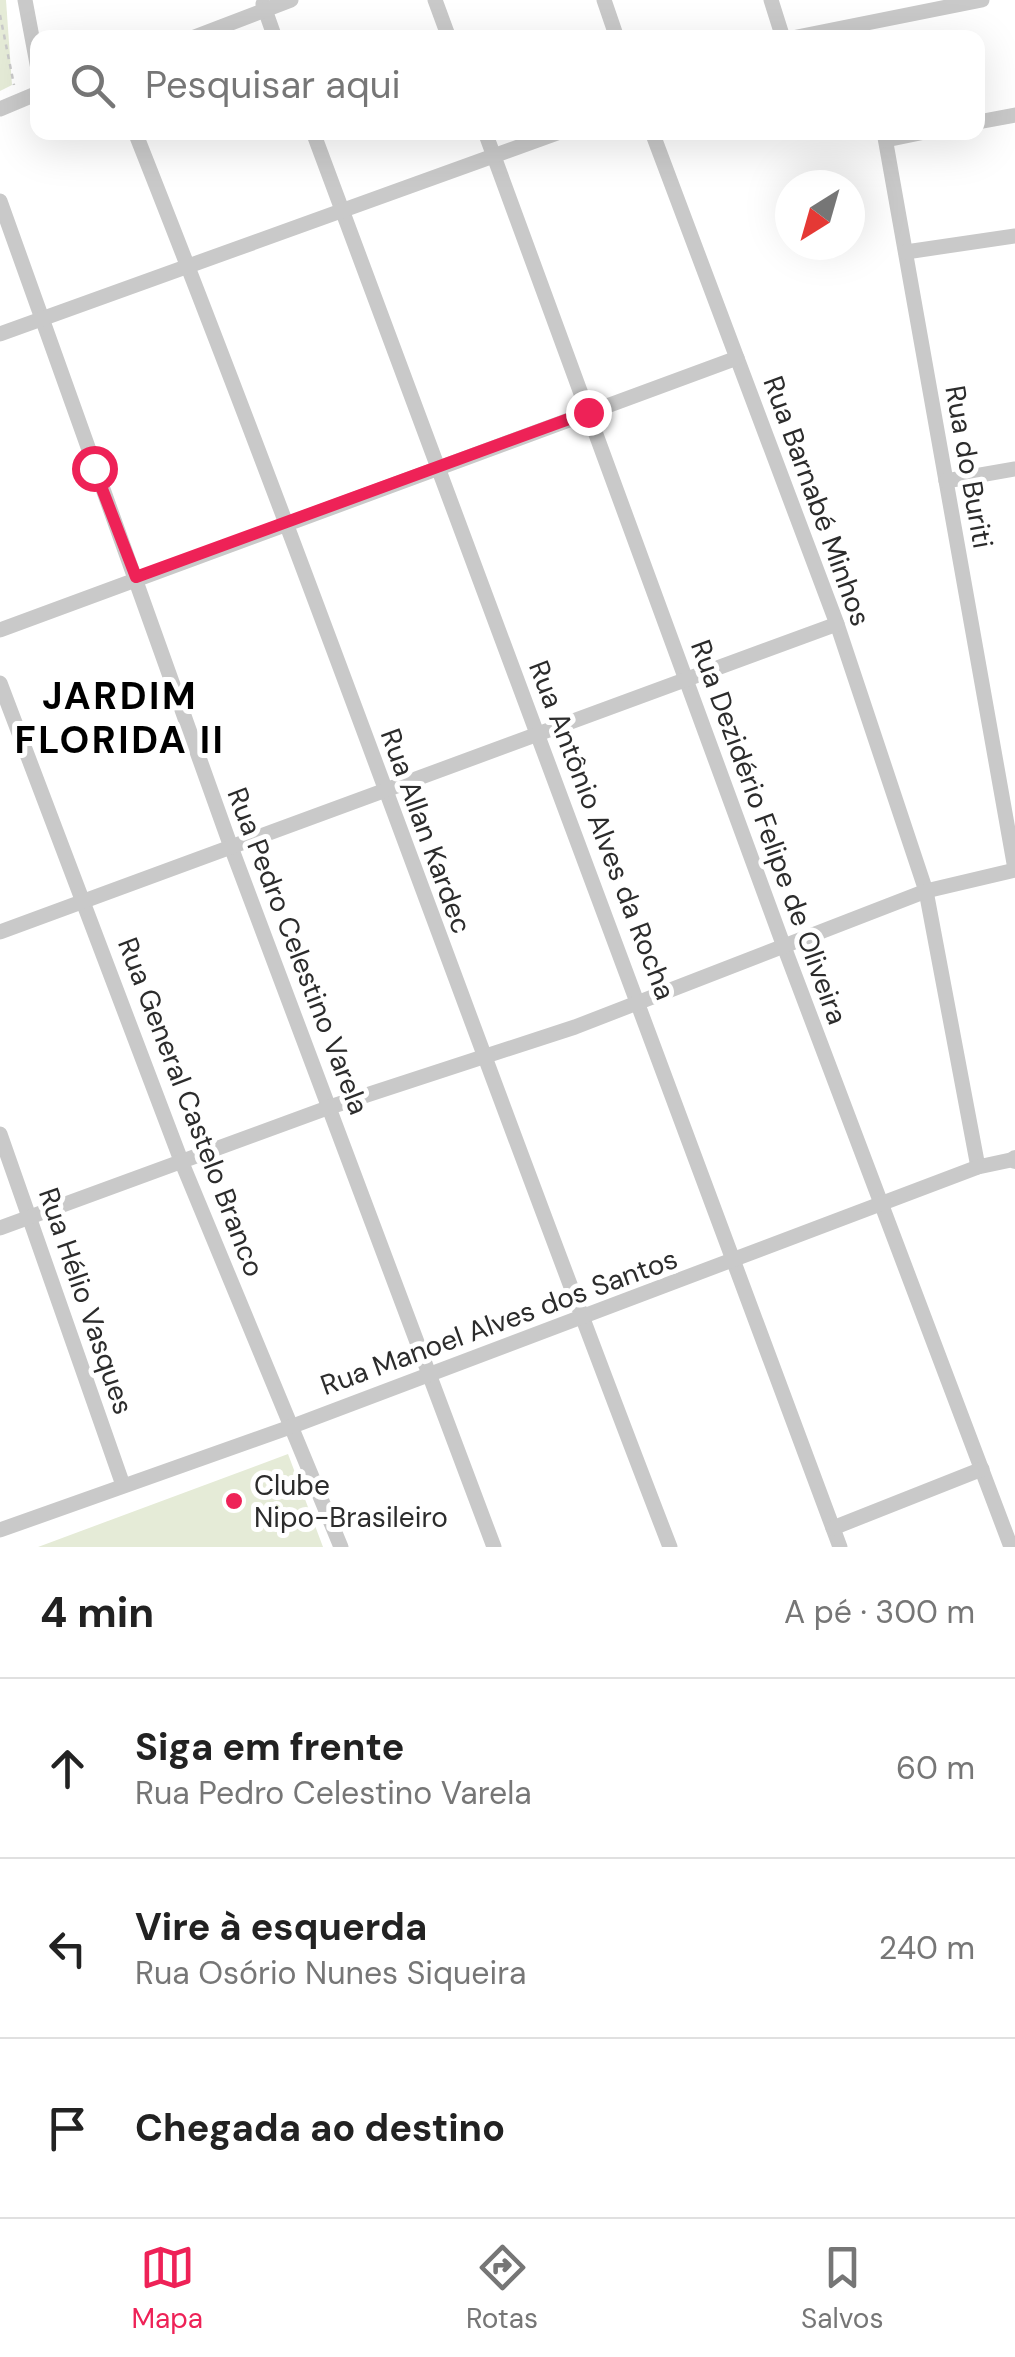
<!DOCTYPE html>
<html lang="pt">
<meta charset="utf-8">
<style>
:root{--surface:#fff;--page:#f2f2f2;--text:#222;--muted:#767676;--line:#e0e0e0;--accent:#ee2257}
body{margin:0;font-family:"DM Sans",sans-serif;background:var(--page);color:var(--text)}
.compass{position:absolute;left:775px;top:170px;width:90px;height:90px;border-radius:50%;background:var(--surface);box-shadow:0 10px 40px #0002;rotate:217deg}
.stop{position:absolute;width:30px;height:30px;margin:-22px;border:8px solid #ee2257;border-radius:50%;background:#fff}
.stop.end{background:#ee2257;border-color:#fff;box-shadow:0 2px 10px #0008}
.list{margin:0;padding:0;list-style:none}
h2{display:flex;justify-content:space-between;align-items:center;height:130px;margin:0;padding:0 40px;font-size:42px}
h2 small{font-size:32px;font-weight:400;color:var(--muted)}
.list li{display:grid;grid-template-columns:65px 1fr auto;gap:30px;align-items:center;box-sizing:border-box;height:180px;padding:0 40px;border-top:2px solid var(--line)}
.list b{display:block;font-size:38px;white-space:nowrap}
.list p{margin:0;font-size:32px;white-space:nowrap;color:var(--muted)}
.list em{font-size:32px;font-style:normal;color:var(--muted)}
.icon{flex:none;width:55px;height:55px;fill:none;stroke:currentColor;stroke-width:2;stroke-linecap:round;stroke-linejoin:round}
.map{position:relative;flex:none;width:1015px;height:1547px;overflow:hidden}
.search{position:absolute;background:var(--surface);box-shadow:0 10px 40px #0002;left:30px;right:30px;top:30px;height:110px;display:flex;align-items:center;gap:25px;box-sizing:border-box;padding:0 35px;border-radius:20px;color:var(--muted);font-size:38px}
.sheet{height:670px;background:var(--surface)}
nav{display:flex;justify-content:space-around;align-items:center;box-sizing:border-box;height:140px;border-top:2px solid var(--line);background:var(--surface);font-size:28px;color:var(--muted)}
nav a{display:grid;justify-items:center;gap:5px}
nav .on{color:var(--accent)}
.map>svg:first-child{display:block}
.green{fill:#e5ebd7}
.lines{fill:none;stroke-linecap:round;stroke-linejoin:round}
.path{stroke:#c9c9c9;stroke-width:2.5;stroke-dasharray:5 5;stroke-linecap:butt}
.minor{stroke:#c9c9c9;stroke-width:15}
.tertiary{stroke:#c9c9c9;stroke-width:18}
.route{stroke:#ee2257;stroke-width:12}
.poi-dot{fill:#ee2257;stroke:#fff;stroke-width:4}
.labels{text-anchor:middle;dominant-baseline:central;stroke-width:10;stroke-linejoin:round;paint-order:stroke}
.street-label{font-size:28px;fill:#2c2c2c;stroke:#fff}
.poi-label{font-size:28px;fill:#2c2c2c;stroke:#fff;text-anchor:start}
.district-label{font-size:38px;font-weight:bold;letter-spacing:2.5px;fill:#000;stroke:#fff}
</style>
<div class="map">
<svg width="1015" height="1547" viewBox="0 0 1015 1547">
<rect width="100%" height="100%" fill="#fff"/>
<g class="green">
<path d="M0,0h6l6,85 -12,6z"/>
<path d="M288,1454l35,93h-285z"/>
</g>
<g class="lines">
<path class="path" d="M0,15l14,70"/>
<g class="minor">
<path d="M25,0l13,69"/>
<path d="M435,0l14,38"/>
<path d="M604,0l13,38"/>
<path d="M771,0l12,38"/>
<path d="M263,4l12,34"/>
<path d="M192,38l99,-38"/>
<path d="M792,38l190,-38"/>
<path d="M0,109l38,-16"/>
<path d="M978,122l37,-7"/>
<path d="M135,132c186,469 353,945 535,1415"/>
<path d="M313,132l527,1415"/>
<path d="M485,132l298,812 228,603"/>
<path d="M652,132l185,492 89,267 52,276"/>
<path d="M884,132l131,737"/>
<path d="M886,140l39,-8"/>
<path d="M0,201l231,646 263,700"/>
<path d="M906,252l109,-16"/>
<path d="M0,334l560,-202"/>
<path d="M946,481l69,-12"/>
<path d="M0,630l737,-272"/>
<path d="M0,683l182,480 159,384"/>
<path d="M0,932l837,-308"/>
<path d="M0,1134l123,351"/>
<path d="M0,1228l330,-121 245,-80 351,-136 89,-21"/>
<path d="M833,1528l149,-59"/>
<path d="M0,1530l293,-104 685,-259 37,-8"/>
</g>
<path class="tertiary" d="M1015,1159v1"/>
</g>
<g class="lines">
<path class="route" d="M94,468l42,109 452,-165"/>
</g>
<circle class="poi-dot" cx="234" cy="1501" r="10"/>
<g class="labels">
<g class="street-label">
<text transform="translate(969 467) rotate(80)">Rua do Buriti</text>
<text transform="translate(817 501) rotate(70)">Rua Barnabé Minhos</text>
<text transform="translate(602 830) rotate(69)">Rua Antônio Alves da Rocha</text>
<text transform="translate(426 831) rotate(70)">Rua Allan Kardec</text>
<text transform="translate(769 832) rotate(70)">Rua Dezidério Felipe de Oliveira</text>
<text transform="translate(298 951) rotate(69)">Rua Pedro Celestino Varela</text>
<text transform="translate(191 1107) rotate(69)">Rua General Castelo Branco</text>
<text transform="translate(86 1301) rotate(71)">Rua Hélio Vasques</text>
<text transform="translate(499 1322) rotate(-20)">Rua Manoel Alves dos Santos</text>
</g>
<g class="poi-label">
<text x="254" y="1485">Clube<tspan x="254" dy="32">Nipo-Brasileiro</tspan></text>
</g>
<g class="district-label">
<text x="120" y="696">JARDIM<tspan x="120" dy="44">FLORIDA II</tspan></text>
</g>
</g>
</svg>
<svg class="compass" viewBox="-18 -18 36 36"><path d="M0-13l5 13h-10z" fill="#e53935"/><path d="M0 13l5-13h-10z" fill="#767676"/></svg>
<div class="stop" style="left:94px;top:468px"></div>
<div class="stop end" style="left:588px;top:412px"></div>
<div class="search"><svg class="icon" aria-label="search" viewBox="0 0 24 24"><circle cx="10" cy="10" r="6"/><path d="M15 15l6 6"/></svg>Pesquisar aqui</div>
</div>
<section class="sheet">
<h2>4 min<small>A pé · 300 m</small></h2>
<ul class="list">
<li><svg class="icon" aria-label="ahead" viewBox="0 0 24 24"><path d="M12 20V5M6 11l6-6 6 6"/></svg><div><b>Siga em frente</b><p>Rua Pedro Celestino Varela</p></div><em>60 m</em></li>
<li><svg class="icon" aria-label="left" viewBox="0 0 24 24"><path d="M17 20v-9H6M10 6l-5 5 5 5"/></svg><div><b>Vire à esquerda</b><p>Rua Osório Nunes Siqueira</p></div><em>240 m</em></li>
<li><svg class="icon" aria-label="arrive" viewBox="0 0 24 24"><path d="M6 21V4h12l-3 4 3 4H6"/></svg><div><b>Chegada ao destino</b></div></li>
</ul>
</section>
<nav>
<a class="on"><svg class="icon" aria-label="map" viewBox="0 0 24 24"><path d="M3 6l6-2 6 2 6-2v14l-6 2-6-2-6 2zM9 4v14M15 6v14"/></svg>Mapa</a>
<a><svg class="icon" aria-label="directions" viewBox="0 0 24 24"><path d="M12 3l9 9-9 9-9-9zM9 14v-3h6M13 9l2 2-2 2"/></svg>Rotas</a>
<a><svg class="icon" aria-label="saved" viewBox="0 0 24 24"><path d="M7 4h10v16l-5-4-5 4z"/></svg>Salvos</a>
</nav>
